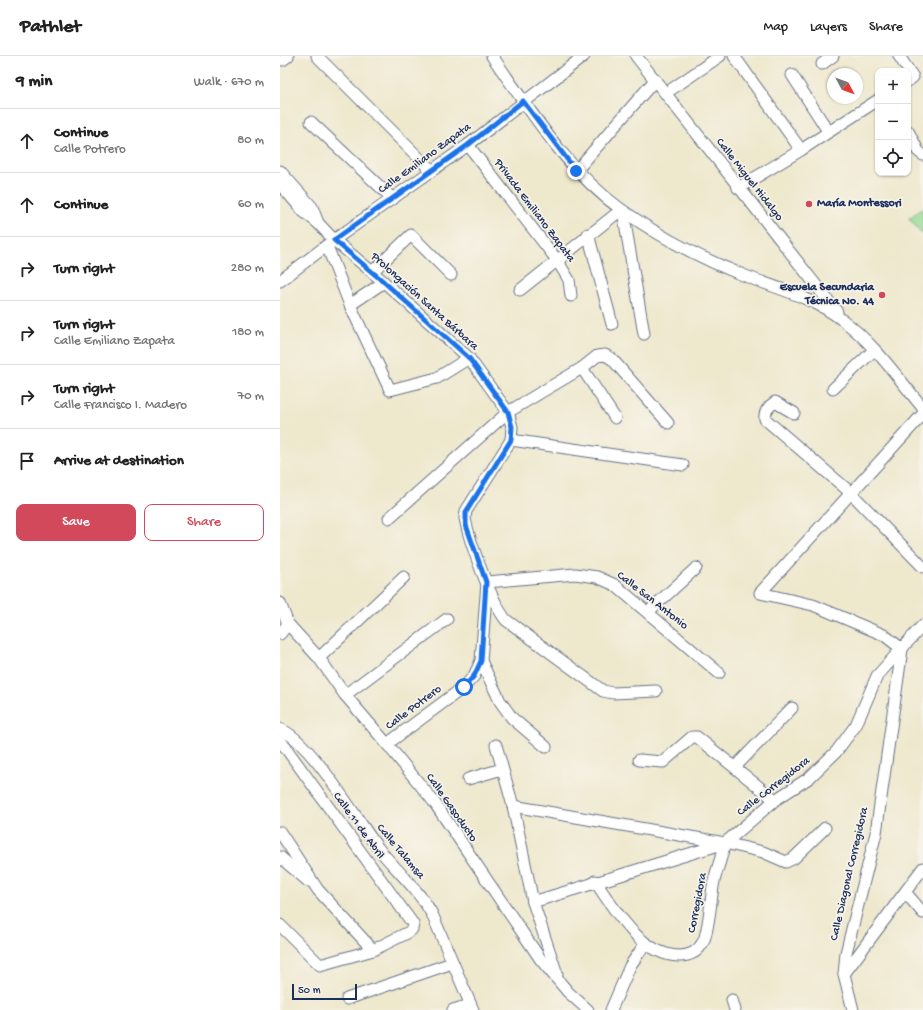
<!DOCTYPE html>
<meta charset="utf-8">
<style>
:root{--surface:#fff;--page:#f2f2f2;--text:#222;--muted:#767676;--line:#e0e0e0;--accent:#d1495b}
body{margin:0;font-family:"Gochi Hand",sans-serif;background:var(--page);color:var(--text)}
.controls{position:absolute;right:12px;top:12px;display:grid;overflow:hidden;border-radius:8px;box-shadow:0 1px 3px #0004}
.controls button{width:36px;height:36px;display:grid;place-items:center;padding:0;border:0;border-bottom:1px solid var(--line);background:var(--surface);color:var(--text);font:20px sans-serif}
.compass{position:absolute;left:547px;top:12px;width:36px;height:36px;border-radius:50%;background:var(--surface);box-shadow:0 1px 3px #0004;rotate:131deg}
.scale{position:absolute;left:12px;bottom:10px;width:65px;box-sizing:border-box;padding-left:4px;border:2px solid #1b2f5e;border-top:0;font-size:11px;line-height:14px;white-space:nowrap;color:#1b2f5e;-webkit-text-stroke:3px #f7f3e8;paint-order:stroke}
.stop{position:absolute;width:12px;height:12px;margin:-9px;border:3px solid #1a73e8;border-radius:50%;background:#fff}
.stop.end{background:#1a73e8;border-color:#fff;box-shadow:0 1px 4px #0008}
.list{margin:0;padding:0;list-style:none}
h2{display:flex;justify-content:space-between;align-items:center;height:52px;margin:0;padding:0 16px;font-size:17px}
h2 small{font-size:13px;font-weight:400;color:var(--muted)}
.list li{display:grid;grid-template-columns:26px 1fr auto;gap:12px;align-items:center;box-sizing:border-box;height:64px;padding:0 16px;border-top:1px solid var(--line)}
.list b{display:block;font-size:15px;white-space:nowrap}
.list p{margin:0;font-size:13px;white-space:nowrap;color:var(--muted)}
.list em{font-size:13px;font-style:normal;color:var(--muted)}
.actions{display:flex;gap:8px;padding:12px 16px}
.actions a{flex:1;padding:9px 0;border:1px solid var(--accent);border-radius:8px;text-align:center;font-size:14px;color:var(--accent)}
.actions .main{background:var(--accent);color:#fff}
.icon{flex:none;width:22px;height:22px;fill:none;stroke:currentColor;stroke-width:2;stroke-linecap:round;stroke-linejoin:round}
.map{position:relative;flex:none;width:643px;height:954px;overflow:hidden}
header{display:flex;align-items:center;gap:24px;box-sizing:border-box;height:56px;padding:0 20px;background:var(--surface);border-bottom:1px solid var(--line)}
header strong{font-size:19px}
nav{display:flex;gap:22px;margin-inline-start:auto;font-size:14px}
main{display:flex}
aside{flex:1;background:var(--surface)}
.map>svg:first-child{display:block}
.green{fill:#97dc95;stroke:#59867a}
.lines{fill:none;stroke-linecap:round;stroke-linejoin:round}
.minor-casing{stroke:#657085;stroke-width:13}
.minor{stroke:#fff;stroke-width:11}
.route{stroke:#1a73e8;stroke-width:5}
.poi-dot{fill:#d1495b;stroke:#f7f3e8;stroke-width:1.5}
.labels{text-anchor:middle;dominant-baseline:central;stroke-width:3.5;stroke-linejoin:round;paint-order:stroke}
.street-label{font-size:12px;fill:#1b2f5e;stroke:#f7f3e8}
.poi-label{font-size:12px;font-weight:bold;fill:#1b2f5e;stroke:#f7f3e8;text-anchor:start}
</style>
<header>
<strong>Pathlet</strong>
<nav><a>Map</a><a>Layers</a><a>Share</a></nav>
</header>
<main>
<aside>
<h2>9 min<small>Walk · 670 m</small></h2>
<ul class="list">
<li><svg class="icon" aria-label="ahead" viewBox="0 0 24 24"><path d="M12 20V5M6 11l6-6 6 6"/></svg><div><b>Continue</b><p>Calle Potrero</p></div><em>80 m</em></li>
<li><svg class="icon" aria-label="ahead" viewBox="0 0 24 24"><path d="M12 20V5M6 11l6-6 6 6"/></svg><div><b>Continue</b></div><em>60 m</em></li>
<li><svg class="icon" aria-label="right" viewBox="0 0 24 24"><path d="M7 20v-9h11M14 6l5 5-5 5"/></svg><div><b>Turn right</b></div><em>280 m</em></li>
<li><svg class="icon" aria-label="right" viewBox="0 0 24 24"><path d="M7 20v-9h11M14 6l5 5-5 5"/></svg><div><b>Turn right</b><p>Calle Emiliano Zapata</p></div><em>180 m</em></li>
<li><svg class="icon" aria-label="right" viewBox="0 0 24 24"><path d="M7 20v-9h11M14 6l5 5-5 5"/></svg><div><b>Turn right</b><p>Calle Francisco I. Madero</p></div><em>70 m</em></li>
<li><svg class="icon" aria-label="arrive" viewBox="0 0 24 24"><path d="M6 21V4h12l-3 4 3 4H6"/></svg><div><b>Arrive at destination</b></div></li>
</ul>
<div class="actions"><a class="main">Save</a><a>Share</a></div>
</aside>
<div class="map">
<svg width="643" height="954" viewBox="0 0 643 954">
<rect width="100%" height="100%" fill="#f7f3e8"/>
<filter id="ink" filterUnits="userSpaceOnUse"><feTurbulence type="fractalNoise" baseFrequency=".025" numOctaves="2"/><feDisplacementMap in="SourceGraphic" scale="8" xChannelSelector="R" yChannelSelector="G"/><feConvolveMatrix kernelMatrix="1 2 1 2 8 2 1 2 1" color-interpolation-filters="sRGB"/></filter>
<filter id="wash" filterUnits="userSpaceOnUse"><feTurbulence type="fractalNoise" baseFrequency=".012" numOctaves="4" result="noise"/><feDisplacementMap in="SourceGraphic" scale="16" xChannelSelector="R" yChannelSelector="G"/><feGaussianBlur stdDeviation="0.9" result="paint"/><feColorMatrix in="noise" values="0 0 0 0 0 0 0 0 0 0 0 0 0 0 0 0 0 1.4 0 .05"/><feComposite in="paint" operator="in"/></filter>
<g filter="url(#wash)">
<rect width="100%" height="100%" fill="#eee8cd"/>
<path class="green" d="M643,152v27l-14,-17z"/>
</g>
<g filter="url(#ink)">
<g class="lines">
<defs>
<g id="minor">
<path d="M37,0l114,114"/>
<path d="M212,0c38,54 75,115 130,154 38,27 82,50 126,67 31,12 66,21 93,42 32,23 57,59 82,89"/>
<path d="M356,0l201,256"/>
<path d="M454,0l67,94"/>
<path d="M619,0l14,21 -5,4"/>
<path d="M3,4l5,-4"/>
<path d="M542,8l11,-8"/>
<path d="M512,19l36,56"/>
<path d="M386,37l54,-37"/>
<path d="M31,66l82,77"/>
<path d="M628,75l10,20 5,4"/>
<path d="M188,89l89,115 12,20 2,16"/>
<path d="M0,115l32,36 6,16"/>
<path d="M296,115l79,-91"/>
<path d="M0,128l24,28 14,11 16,17 50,42 85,76 39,54 4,15 -1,13 -45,71 -1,7c4,23 27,85 41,102l97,71 10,2 43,-2"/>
<path d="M458,132l63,-38 77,-50"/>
<path d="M343,155l21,123"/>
<path d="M308,178l24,90"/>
<path d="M47,190l23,59 40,85 47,-12 32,-20"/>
<path d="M92,216l39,-37 40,40"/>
<path d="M0,225l54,-41 134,-95 116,-89"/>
<path d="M240,234l101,-80"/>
<path d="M70,249l34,-23"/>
<path d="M302,312l33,50"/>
<path d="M553,333l41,-39"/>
<path d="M514,357l-19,-11c-6,4 -11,10 -10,17l85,73 73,75"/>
<path d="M231,384l172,25"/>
<path d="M109,462l119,-106 74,-44 15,-12 8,-1 7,4 56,64"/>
<path d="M0,547l8,21 31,34 26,37 42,49 47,58 107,158 27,32 20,18"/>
<path d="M368,556l48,-44"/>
<path d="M0,578l8,-10"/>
<path d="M39,602l85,-81"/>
<path d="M201,605l19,40 12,17 34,29"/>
<path d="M65,639l102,-76"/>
<path d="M0,673c31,12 76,90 98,119 18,22 40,41 54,66l41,96"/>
<path d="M0,684l133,184 -1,5 -3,3 -36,18 -53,15 -40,-40"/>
<path d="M107,688l77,-57 10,-11 7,-15 6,-79 88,-8 22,3 18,8 104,88"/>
<path d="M216,689l17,61 20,96 24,72"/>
<path d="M359,704l24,2 29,-25h5l78,63"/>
<path d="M456,710l56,-58"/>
<path d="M188,723l34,-10"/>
<path d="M233,750l212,37 38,9 23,10 8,-4 31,-30"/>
<path d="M0,776l38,58 55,60"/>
<path d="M0,801l28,24"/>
<path d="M315,825c19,28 46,74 84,75 11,0 19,-4 24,-14 6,-10 8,-47 11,-61 3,-12 8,-25 11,-38"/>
<path d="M626,837l17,20"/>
<path d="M253,846l192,-59 50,-43 34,-22 27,-26 20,-27 21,-49 46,-51"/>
<path d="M564,918l79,-106"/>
<path d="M67,943l105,-36"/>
<path d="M452,944l3,10"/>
<path d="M173,954l17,-5"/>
<path d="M331,954l19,-44 15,-22"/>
<path d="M573,954l-9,-36 2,-21 30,-120 26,-184 -18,-14 -71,-30 -53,-12 163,-179"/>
</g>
</defs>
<use href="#minor" class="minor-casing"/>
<use href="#minor" class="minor"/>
</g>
</g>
<g class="lines" filter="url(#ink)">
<path class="route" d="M184,631l10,-11 7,-15 5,-79 -20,-57v-13l45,-72 1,-13 -4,-15 -39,-54 -85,-76 -50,-42 134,-95 55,-44 53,70"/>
</g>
<g class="poi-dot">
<circle cx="529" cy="148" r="4"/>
<circle cx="602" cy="239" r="4"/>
</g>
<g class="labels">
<g class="street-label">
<text transform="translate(145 103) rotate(-36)">Calle Emiliano Zapata</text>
<text transform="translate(469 124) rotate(52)">Calle Miguel Hidalgo</text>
<text transform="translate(254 155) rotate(53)">Privada Emiliano Zapata</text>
<text transform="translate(144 246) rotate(42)">Prolongación Santa Bárbara</text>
<text transform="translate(372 545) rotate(38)">Calle San Antonio</text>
<text transform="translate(134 652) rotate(-37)">Calle Potrero</text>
<text transform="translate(494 731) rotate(-38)">Calle Corregidora</text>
<text transform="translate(171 752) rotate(55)">Calle Gasoducto</text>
<text transform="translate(78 770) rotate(54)">Calle 11 de Abril</text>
<text transform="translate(120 796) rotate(50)">Calle Talamsa</text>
<text transform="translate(570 818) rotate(-77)">Calle Diagonal Corregidora</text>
<text transform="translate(418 847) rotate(-79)">Corregidora</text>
</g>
<g class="poi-label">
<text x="537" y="148">María Montessori</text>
<text x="594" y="232" text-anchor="end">Escuela Secundaria<tspan x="594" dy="14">Técnica No. 44</tspan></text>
</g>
</g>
</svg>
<div class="controls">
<button>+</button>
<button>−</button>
<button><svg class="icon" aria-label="locate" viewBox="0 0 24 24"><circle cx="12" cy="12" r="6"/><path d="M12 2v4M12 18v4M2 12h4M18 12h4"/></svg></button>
</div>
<svg class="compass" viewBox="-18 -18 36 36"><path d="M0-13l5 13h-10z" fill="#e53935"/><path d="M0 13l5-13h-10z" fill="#767676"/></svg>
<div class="scale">50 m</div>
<div class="stop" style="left:184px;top:631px"></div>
<div class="stop end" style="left:296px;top:115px"></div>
</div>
</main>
